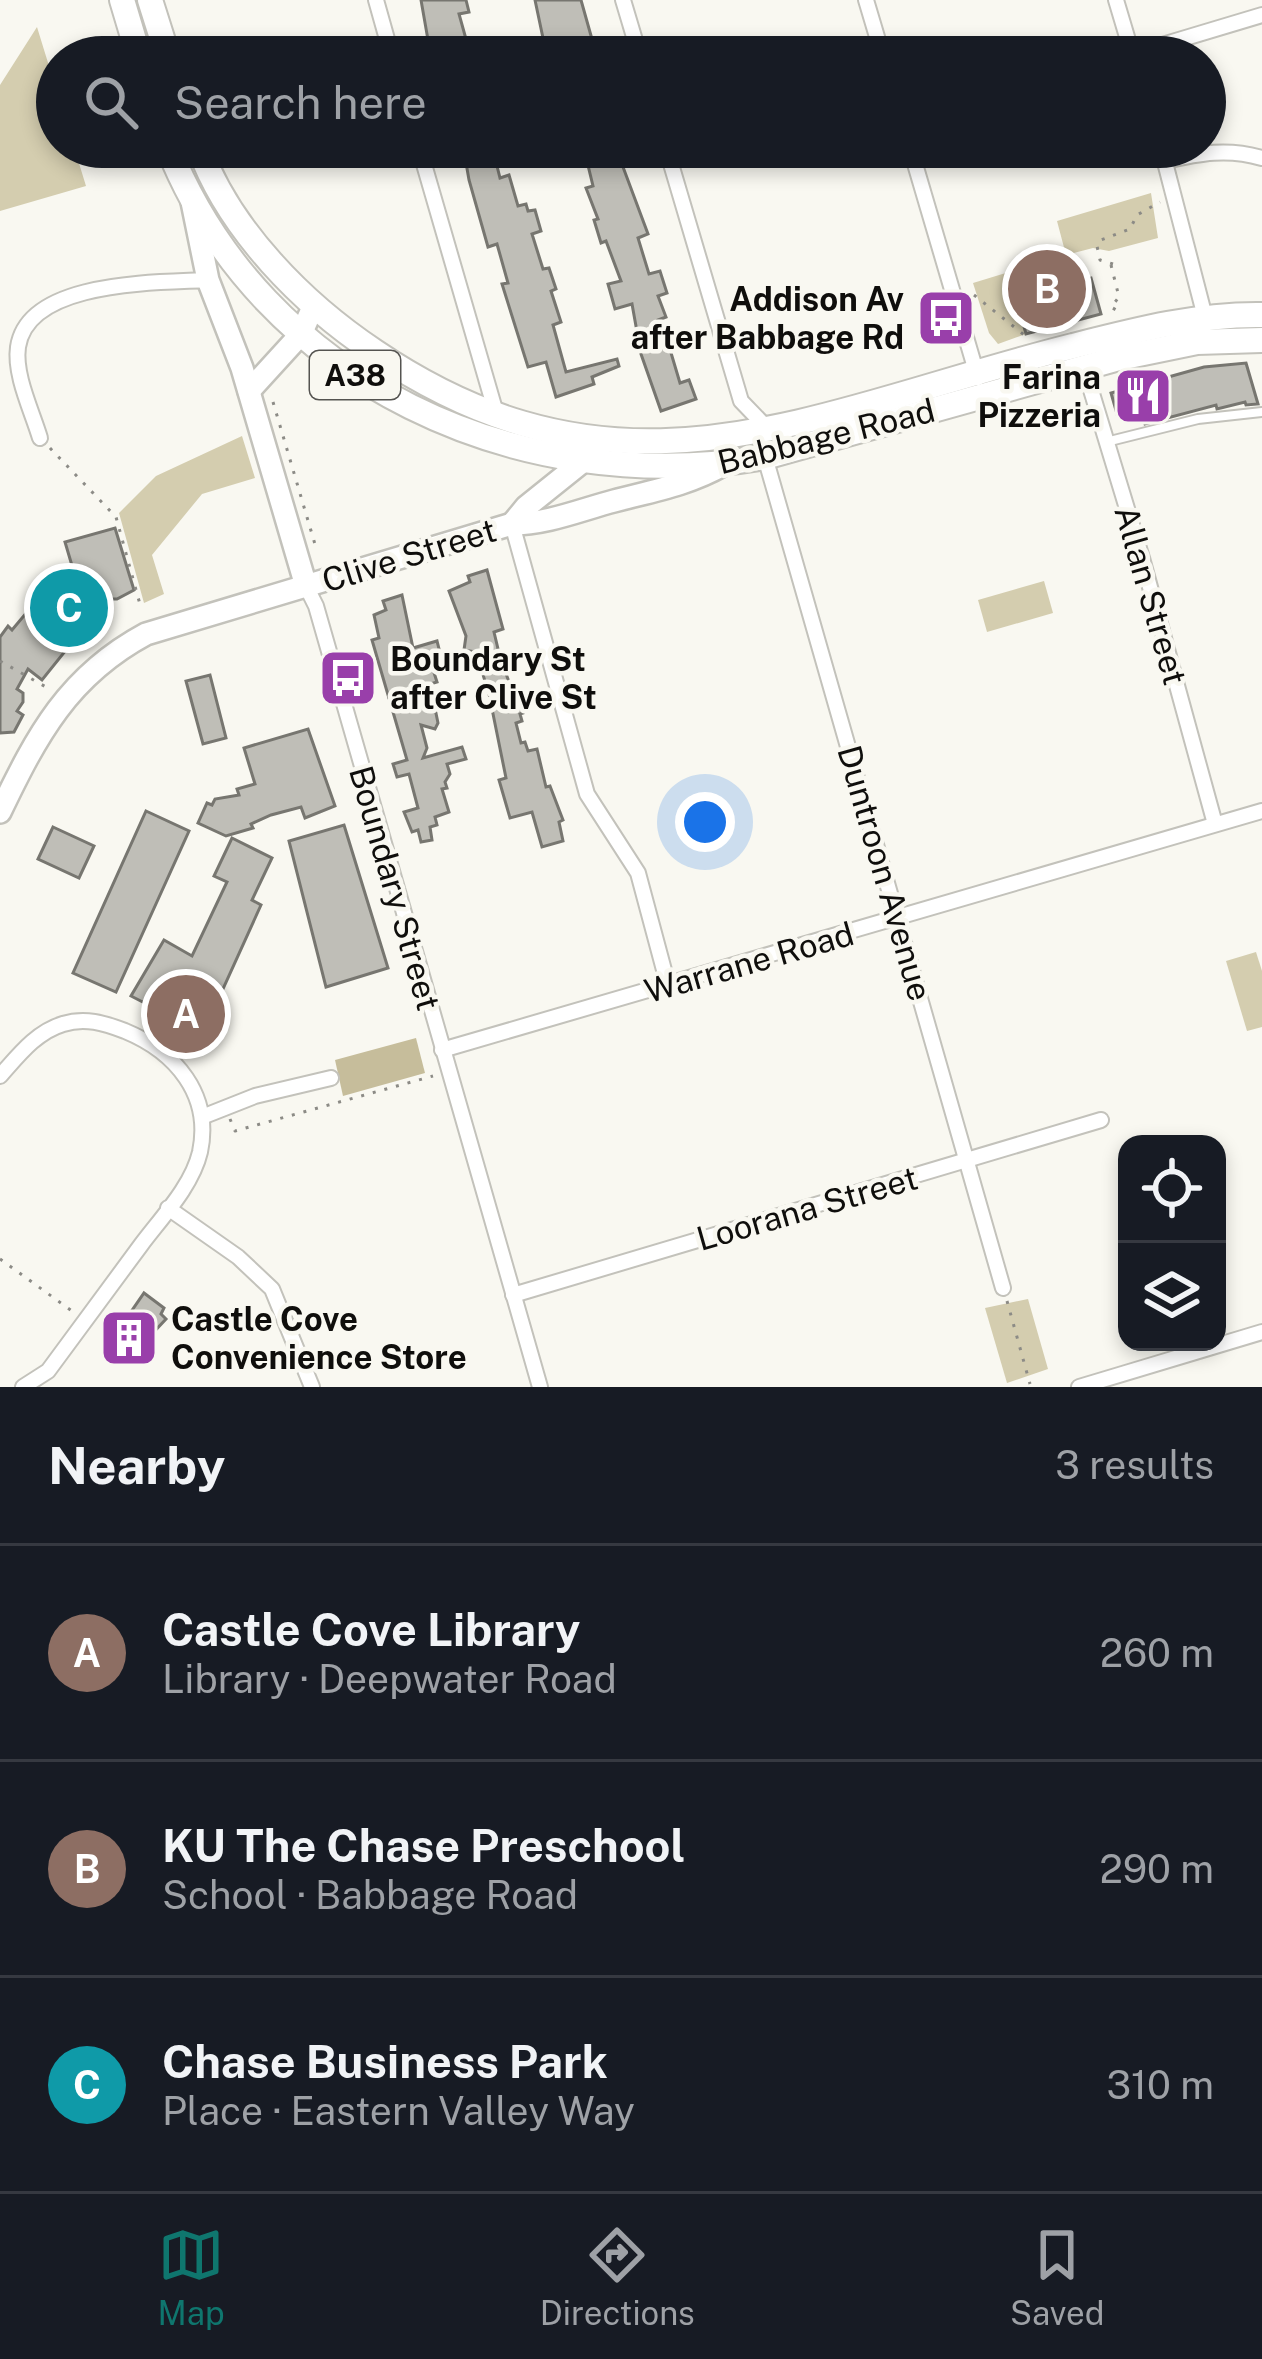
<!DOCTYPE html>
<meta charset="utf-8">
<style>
:root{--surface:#171b24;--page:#242831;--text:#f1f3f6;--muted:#9ea1a6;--line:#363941;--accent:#0f766e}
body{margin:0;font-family:"Public Sans",sans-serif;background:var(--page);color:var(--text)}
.controls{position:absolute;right:36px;bottom:36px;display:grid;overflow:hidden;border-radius:24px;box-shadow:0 6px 18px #0003}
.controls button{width:108px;height:108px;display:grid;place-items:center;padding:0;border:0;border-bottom:3px solid var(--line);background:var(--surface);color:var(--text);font:60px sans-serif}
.you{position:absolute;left:705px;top:822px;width:42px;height:42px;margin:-30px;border:9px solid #fff;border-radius:50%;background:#1a73e8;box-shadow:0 0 0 18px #1a73e833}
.badge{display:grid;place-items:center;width:78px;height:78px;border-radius:50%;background:var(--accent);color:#fff;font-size:39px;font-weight:700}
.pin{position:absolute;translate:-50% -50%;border:6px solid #fff;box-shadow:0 3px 12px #0006}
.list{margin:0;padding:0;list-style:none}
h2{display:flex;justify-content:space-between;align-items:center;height:156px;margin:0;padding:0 48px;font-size:51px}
h2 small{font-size:39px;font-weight:400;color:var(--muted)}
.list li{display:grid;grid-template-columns:78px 1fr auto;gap:36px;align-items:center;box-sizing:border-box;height:216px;padding:0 48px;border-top:3px solid var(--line)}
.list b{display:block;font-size:45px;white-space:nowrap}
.list p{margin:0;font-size:39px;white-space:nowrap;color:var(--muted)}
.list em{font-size:39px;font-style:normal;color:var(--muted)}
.icon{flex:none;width:66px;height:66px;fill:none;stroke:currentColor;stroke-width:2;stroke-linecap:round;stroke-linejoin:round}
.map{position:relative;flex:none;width:1262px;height:1387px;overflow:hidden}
.search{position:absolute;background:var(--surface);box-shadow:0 6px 18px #0003;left:36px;right:36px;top:36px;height:132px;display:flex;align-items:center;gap:30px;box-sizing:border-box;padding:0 42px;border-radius:66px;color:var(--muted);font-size:45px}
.sheet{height:804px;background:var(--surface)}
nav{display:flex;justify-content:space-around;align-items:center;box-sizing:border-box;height:168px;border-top:3px solid var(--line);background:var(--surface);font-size:33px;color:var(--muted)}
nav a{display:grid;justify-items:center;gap:6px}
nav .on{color:var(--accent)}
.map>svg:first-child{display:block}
.green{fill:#d4cdaf}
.forest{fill:#c6bd9b}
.building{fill:#bfbeb7;stroke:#777670;stroke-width:3}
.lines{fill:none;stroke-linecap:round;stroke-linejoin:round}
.lane-casing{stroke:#c3c2bb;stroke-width:12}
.street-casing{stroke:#c3c2bb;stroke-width:18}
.primary-casing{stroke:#c3c2bb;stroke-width:26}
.highway-casing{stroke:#c3c2bb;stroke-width:28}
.path{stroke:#8c8b86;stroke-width:3;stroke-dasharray:3 9;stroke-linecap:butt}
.lane{stroke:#fff;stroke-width:8}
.street{stroke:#fff;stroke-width:14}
.primary{stroke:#fff;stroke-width:21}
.highway{stroke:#fff;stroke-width:24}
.labels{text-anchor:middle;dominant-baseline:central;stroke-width:9;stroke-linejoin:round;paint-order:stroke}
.shield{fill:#f9f8f1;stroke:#555451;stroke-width:3}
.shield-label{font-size:30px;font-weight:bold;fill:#0f0e0c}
.poi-label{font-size:33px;font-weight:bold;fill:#0f0e0c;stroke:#f9f8f1;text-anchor:end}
.street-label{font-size:33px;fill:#0f0e0c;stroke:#f9f8f1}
</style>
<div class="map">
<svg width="1262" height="1387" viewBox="0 0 1262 1387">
<rect width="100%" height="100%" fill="#f9f8f1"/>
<g class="green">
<path d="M37,27l20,65v55h17l12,39 -86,25v-126z"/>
<path d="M1151,193l7,45 -49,13 -16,-3 -27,7 -9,-34z"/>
<path d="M1009,272l17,62 -28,10 -9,-11 -16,-50z"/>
<path d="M242,436l13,42 -53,16 -50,61 12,39 -20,9 -25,-90 37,-37z"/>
<path d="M1044,581l9,32 -66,19 -9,-32z"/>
<path d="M1256,952l6,19v56l-15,4 -21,-70z"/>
<path d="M1028,1299l20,70 -41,14 -22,-75z"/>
</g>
<path class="forest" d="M416,1038l9,35 -82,23 -8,-36z"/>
<g class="building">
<path d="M421,0h45l3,12 -10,2 12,43h-17v-5l-23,5z"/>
<path d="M535,0h46l16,57h-50z"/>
<path d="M607,147h14l5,19 -3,1 25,67 -10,4 11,36 11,-3 7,22 -9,3 8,21 -8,3 4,28 7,-2 11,37 9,-3 7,19 -35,12 -20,-57 -9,-50 -17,5 -7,-25 13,-3 -15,-40 -5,2 -7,-23 4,-1 -12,-31 7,-2 -8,-33z"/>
<path d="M493,150l7,28 9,-3 9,31 8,-2 2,7 7,-1 6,21 -9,3 11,35 6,-1 7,21 -5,2 10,31 -8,3 13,47 51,-13 2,7 -27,11 2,7 -38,13 -10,-35 -18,5 -26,-83 6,-1 -11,-39 -9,3 -19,-67 -4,-23z"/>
<path d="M1091,278l10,36 -75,20 -10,-36z"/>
<path d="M1246,363l12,41 -12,1 -1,-3 -28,7 -1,-4 -71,19 -5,-16 -23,6 -6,-21 93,-26z"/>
<path d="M115,528l19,62 -17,9h-10l-65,81 -14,-11 -11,20 6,4v9l-6,9 6,4 -9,17 -14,1v-96l8,-11 4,4 15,-18 4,5 14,-17 3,3 25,-34 -8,-27z"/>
<path d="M487,570l16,59 -9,3 5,21 12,35 6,-1 6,26 -3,1 2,7 -6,2 5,20 4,-1 3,9 9,-2 9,38 4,-1 13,34 -4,2 4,19 -21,6 -10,-35 -22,6 -11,-38 7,-2 -17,-84 -13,-42 -12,-2 2,-14 -17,-45 21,-9 -2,-6z"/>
<path d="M402,595l11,53 24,-7 4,16 -11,3 7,22 -7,2 8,39 -3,6 -14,-4 6,23 -4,10 39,-11 4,12 -19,5 3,10 -5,8 2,6 -5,1 7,23 -14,5 2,8 -7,2 2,13 -11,2 -3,-12 -6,2 -8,-20 14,-4 -9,-34 -12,3 -4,-13 14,-4 -35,-120 7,-2 -5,-23 12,-5 -3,-9z"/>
<path d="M210,675l16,63 -23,6 -17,-63z"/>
<path d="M308,729l27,77 -30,12 -4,-11 -30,8 -20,9 2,4 -27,8 -28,-13 9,-20 5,2 3,-6 24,-4 -2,-6 18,-5 -11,-36z"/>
<path d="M146,811l43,20 -73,161 -43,-19z"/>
<path d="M344,825l44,143 -62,19 -37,-146z"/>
<path d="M53,827l41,19 -15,32 -41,-19z"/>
<path d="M232,838l40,20 -20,42 9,5 -58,128 -72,-37 33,-56 28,16 35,-74 -13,-6z"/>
<path d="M144,1293l20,15 -3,6 5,5 -30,32 -21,-16z"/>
</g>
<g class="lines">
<defs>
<path id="lane" d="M1106,442l92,-23 64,-7"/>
<g id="street">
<path d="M376,0l16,57"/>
<path d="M623,0l17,57"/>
<path d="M866,0l17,57"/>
<path d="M1116,0l17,57"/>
<path d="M1132,54l130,-39"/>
<path d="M419,147l77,266"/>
<path d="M666,147l75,254 25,26"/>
<path d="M910,147l68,231"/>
<path d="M1161,147l44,170"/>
<path d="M1165,161c35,-8 63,-13 97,-3"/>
<path d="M1084,367l58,191 73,266"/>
<path d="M40,438c-8,-27 -26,-63 -22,-91 10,-67 138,-64 190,-67"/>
<path d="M765,457l238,831"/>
<path d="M512,524l75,270 51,79 30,112"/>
<path d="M306,586l10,20 224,781"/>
<path d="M442,1050l820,-239"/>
<path d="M0,1076c18,-20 36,-44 63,-52 22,-7 41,-1 62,7 51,21 87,64 75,121 -8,34 -38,65 -59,93 -31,42 -62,84 -93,126l-25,16"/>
<path d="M202,1117l53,-21 76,-18"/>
<path d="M168,1208l70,49 34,32 40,98"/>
<path d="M513,1295l588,-175"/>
<path d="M1079,1387l183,-55"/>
</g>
<g id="primary">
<path d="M192,202l16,78 34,88 64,218"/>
<path d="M249,391l52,-57 13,-29"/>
<path d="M512,524l14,-17 66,-53"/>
<path d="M0,812c37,-77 68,-136 146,-178l366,-110c35,0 68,-14 102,-23 38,-10 74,-16 109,-36"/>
</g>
<g id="highway">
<path d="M122,0l17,57"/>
<path d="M150,0l18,57"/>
<path d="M168,147c94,236 354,353 597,310l354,-99 78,-16 65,-2"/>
<path d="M199,147c30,83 104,157 176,205 250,169 442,58 698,-6 63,-16 125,-32 189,-31"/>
</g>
</defs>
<use href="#lane" class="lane-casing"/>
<use href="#street" class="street-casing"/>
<use href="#primary" class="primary-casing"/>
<use href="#highway" class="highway-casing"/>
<g class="path">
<path d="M1113,264l-13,-4 -3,-14 4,-6 29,-11 7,-14 23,-13"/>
<path d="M1111,265l8,32 -8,10 12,7"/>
<path d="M974,295l54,43"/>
<path d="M273,402l44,149"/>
<path d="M50,448l66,69 25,91"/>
<path d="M0,661l46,26"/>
<path d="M230,1119l5,12 198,-55"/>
<path d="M0,1259l72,52"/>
<path d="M1007,1301l23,83"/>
</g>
<use href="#lane" class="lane"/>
<use href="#street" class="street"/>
<use href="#primary" class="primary"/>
<use href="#highway" class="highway"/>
</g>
<defs>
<symbol id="bus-square" viewBox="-11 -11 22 22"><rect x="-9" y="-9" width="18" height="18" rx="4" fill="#993faa" stroke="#f9f8f1"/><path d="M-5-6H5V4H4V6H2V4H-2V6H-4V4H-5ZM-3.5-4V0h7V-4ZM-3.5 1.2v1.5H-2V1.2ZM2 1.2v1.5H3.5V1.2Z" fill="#fff"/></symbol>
<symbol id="restaurant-square" viewBox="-11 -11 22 22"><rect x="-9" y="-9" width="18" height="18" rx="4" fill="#993faa" stroke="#f9f8f1"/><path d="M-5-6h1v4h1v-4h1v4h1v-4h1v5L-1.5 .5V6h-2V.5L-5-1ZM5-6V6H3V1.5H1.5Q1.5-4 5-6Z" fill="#fff"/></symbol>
<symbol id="building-square" viewBox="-11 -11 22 22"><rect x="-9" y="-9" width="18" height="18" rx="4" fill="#993faa" stroke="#f9f8f1"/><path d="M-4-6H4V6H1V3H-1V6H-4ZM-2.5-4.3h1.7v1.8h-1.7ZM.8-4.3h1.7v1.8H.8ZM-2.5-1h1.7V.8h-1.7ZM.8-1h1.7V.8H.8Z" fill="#fff"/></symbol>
</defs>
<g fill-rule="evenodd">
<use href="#bus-square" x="913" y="285" width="66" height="66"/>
<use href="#restaurant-square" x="1110" y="363" width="66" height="66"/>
<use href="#bus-square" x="315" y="645" width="66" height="66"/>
<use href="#building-square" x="96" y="1305" width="66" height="66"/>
</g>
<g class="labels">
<rect class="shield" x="310" y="351" width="90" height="48" rx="9"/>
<g class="shield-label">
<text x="355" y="375">A38</text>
</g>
<g class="poi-label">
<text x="904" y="299">Addison Av<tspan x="904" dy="38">after Babbage Rd</tspan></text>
<text x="1101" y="377">Farina<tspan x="1101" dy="38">Pizzeria</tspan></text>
<text x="390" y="659" text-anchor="start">Boundary St<tspan x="390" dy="38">after Clive St</tspan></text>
<text x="171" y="1319" text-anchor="start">Castle Cove<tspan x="171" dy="38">Convenience Store</tspan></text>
</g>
<g class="street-label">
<text transform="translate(826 436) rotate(-14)">Babbage Road</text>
<text transform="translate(409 555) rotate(-17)">Clive Street</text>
<text transform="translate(1151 595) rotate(74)">Allan Street</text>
<text transform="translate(885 873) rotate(74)">Duntroon Avenue</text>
<text transform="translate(395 888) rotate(74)">Boundary Street</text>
<text transform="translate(749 962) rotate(-16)">Warrane Road</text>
<text transform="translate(807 1208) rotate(-16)">Loorana Street</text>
</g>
</g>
</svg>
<div class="controls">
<button><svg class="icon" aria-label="locate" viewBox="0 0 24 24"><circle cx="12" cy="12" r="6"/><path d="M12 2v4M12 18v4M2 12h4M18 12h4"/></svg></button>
<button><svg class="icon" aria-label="layers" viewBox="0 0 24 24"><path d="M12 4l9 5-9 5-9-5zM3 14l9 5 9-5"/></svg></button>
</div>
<div class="you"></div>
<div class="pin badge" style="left:186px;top:1014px;background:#8d6e63">A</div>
<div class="pin badge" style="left:1047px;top:289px;background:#8d6e63">B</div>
<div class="pin badge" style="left:69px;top:608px;background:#0f9aa8">C</div>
<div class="search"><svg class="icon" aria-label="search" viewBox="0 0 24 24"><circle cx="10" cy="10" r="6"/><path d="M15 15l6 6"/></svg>Search here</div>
</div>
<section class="sheet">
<h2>Nearby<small>3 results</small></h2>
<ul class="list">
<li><span class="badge" style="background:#8d6e63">A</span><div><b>Castle Cove Library</b><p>Library · Deepwater Road</p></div><em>260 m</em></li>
<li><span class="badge" style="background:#8d6e63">B</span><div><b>KU The Chase Preschool</b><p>School · Babbage Road</p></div><em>290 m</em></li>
<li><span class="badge" style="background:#0f9aa8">C</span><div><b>Chase Business Park</b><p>Place · Eastern Valley Way</p></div><em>310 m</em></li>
</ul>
</section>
<nav>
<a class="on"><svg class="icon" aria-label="map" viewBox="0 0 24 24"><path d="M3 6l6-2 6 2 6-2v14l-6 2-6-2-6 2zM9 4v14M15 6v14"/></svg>Map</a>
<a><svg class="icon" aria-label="directions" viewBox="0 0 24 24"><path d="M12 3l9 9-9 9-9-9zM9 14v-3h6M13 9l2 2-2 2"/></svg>Directions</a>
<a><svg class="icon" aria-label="saved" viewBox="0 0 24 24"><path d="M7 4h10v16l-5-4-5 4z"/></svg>Saved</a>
</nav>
